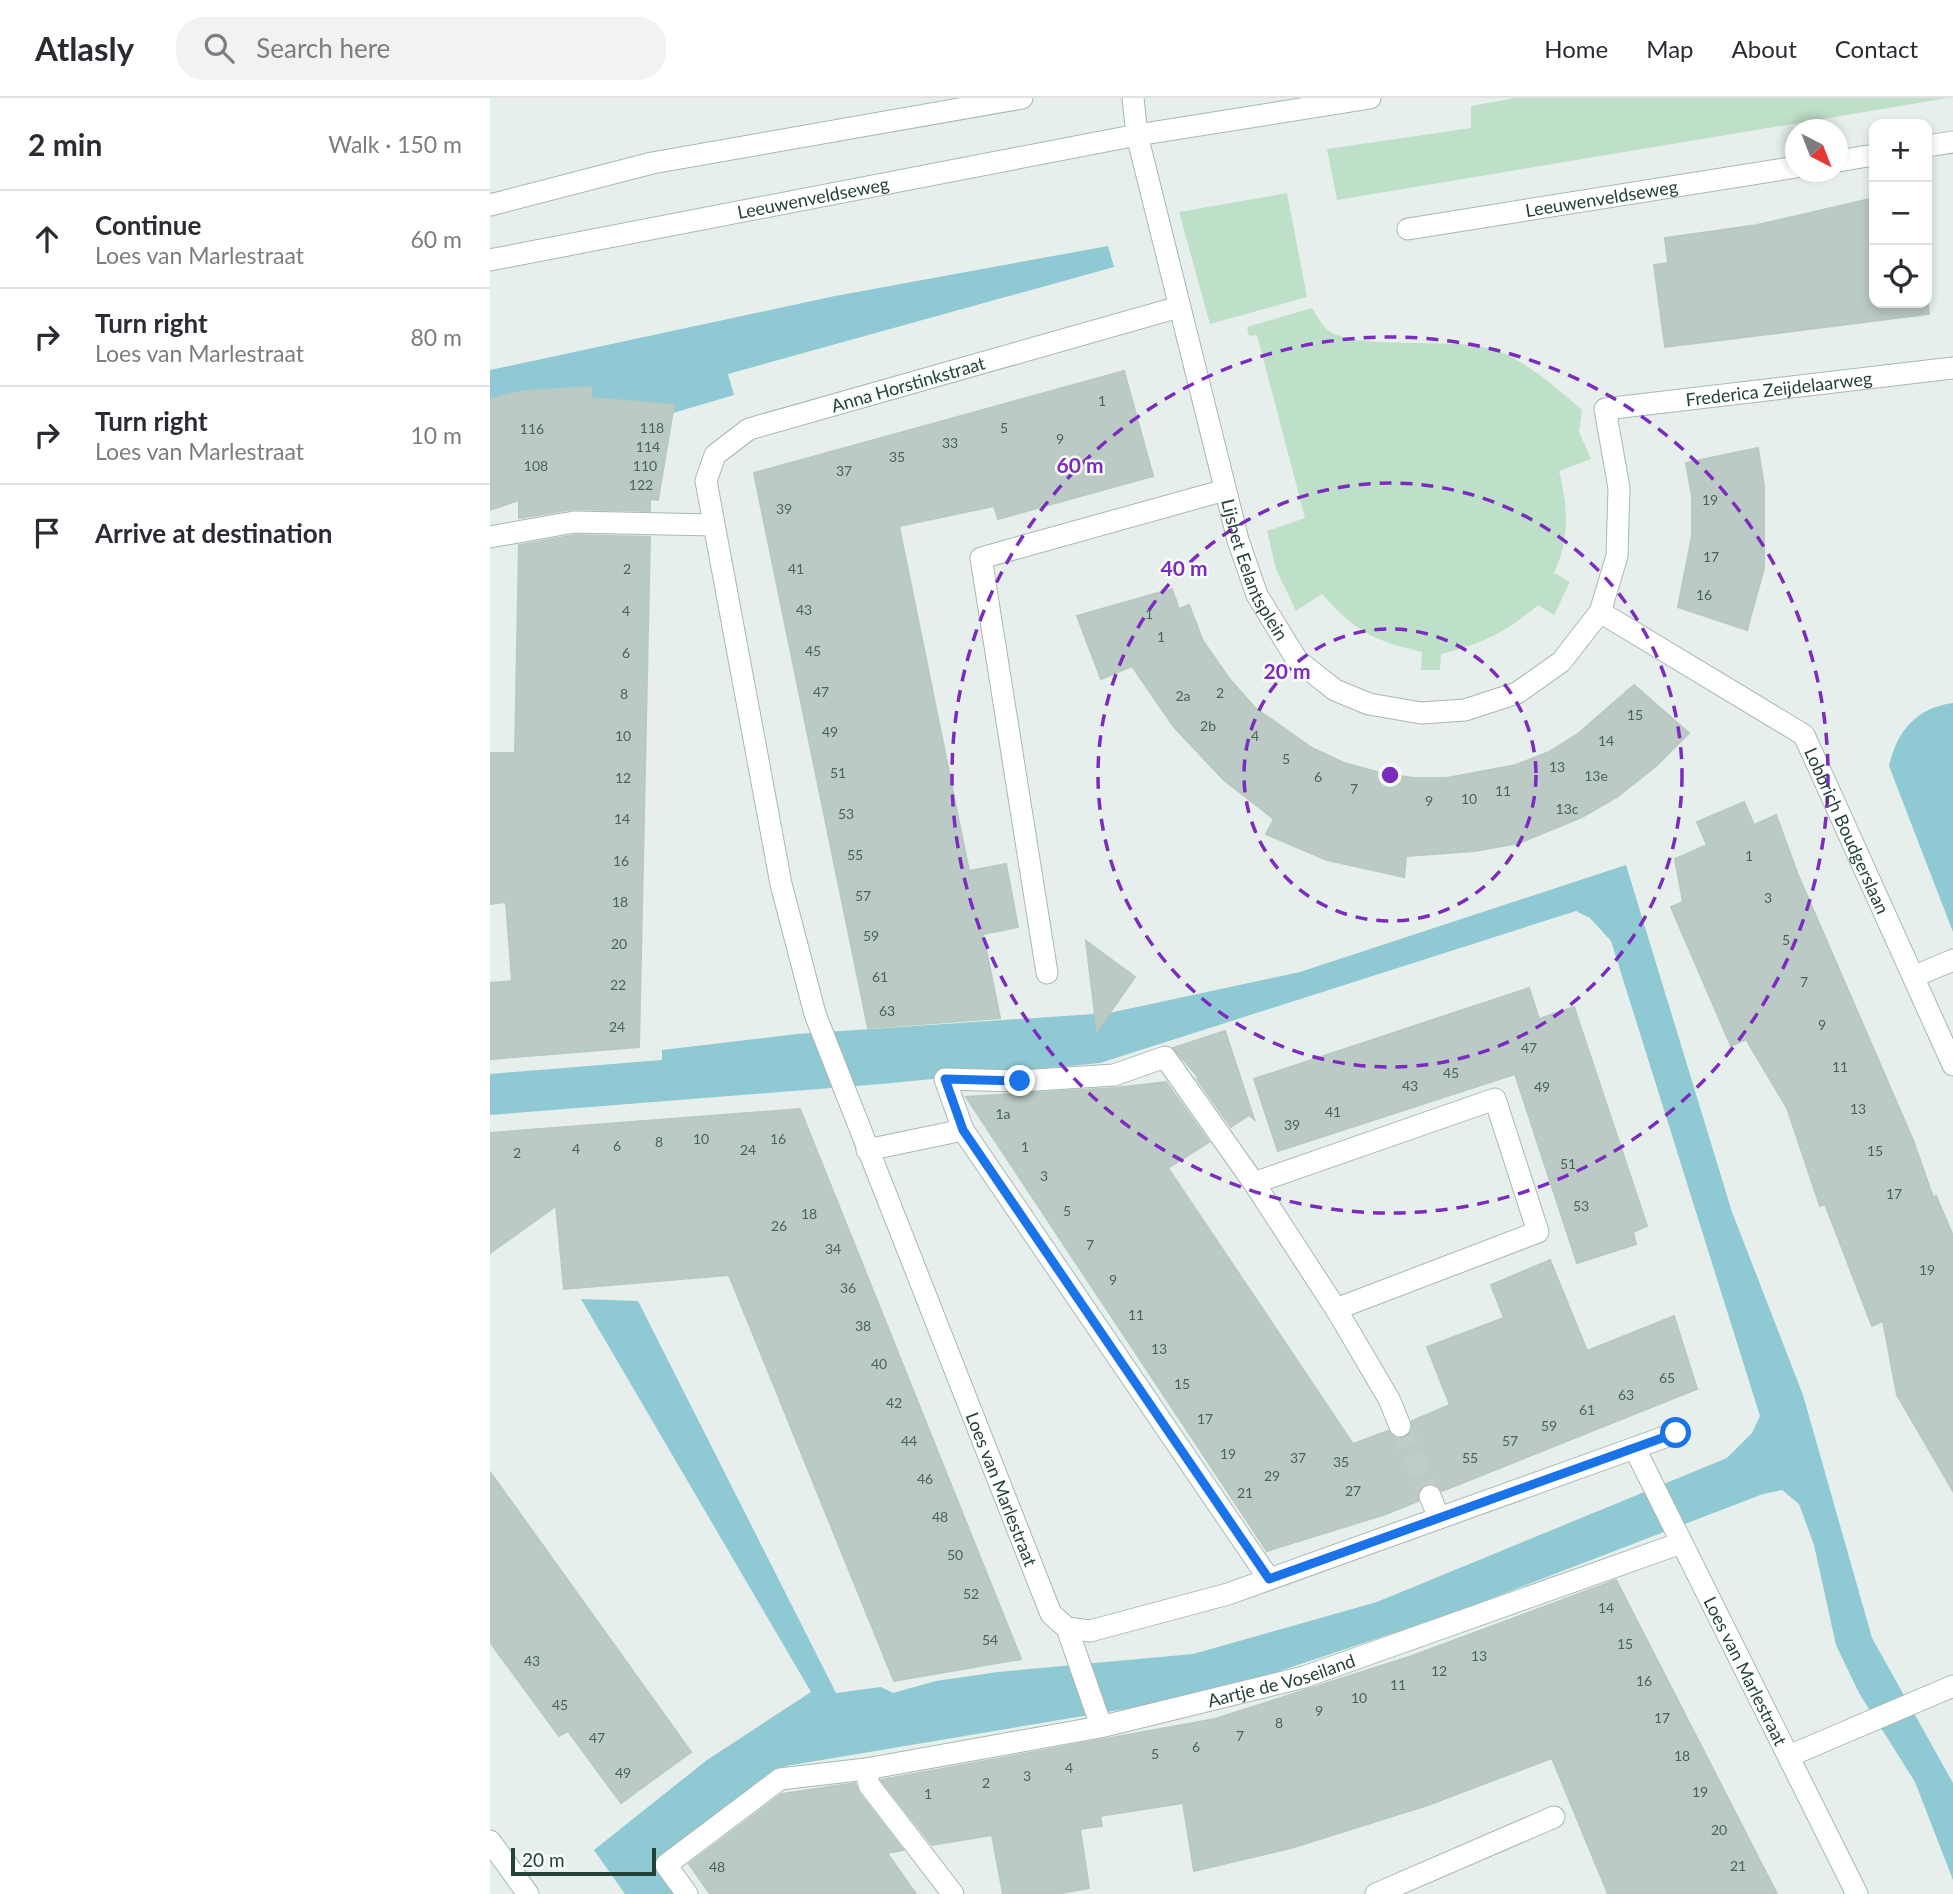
<!DOCTYPE html>
<meta charset="utf-8">
<style>
:root{--surface:#fff;--page:#f2f2f3;--text:#2b2b33;--muted:#7c7c81;--line:#e1e1e2}
body{margin:0;font-family:Lato,sans-serif;background:var(--page);color:var(--text)}
.controls{position:absolute;right:21px;top:21px;display:grid;overflow:hidden;border-radius:14px;box-shadow:0 4px 10px #0003}
.controls button{width:63px;height:63px;display:grid;place-items:center;padding:0;border:0;border-bottom:2px solid var(--line);background:var(--surface);color:var(--text);font:35px sans-serif}
.compass{position:absolute;left:1295px;top:21px;width:63px;height:63px;border-radius:50%;background:var(--surface);box-shadow:0 4px 10px #0003;rotate:138deg}
.scale{position:absolute;left:21px;bottom:18px;width:145px;box-sizing:border-box;padding-left:7px;border:4px solid #24423a;border-top:0;font-size:19px;line-height:24px;white-space:nowrap;color:#24423a;-webkit-text-stroke:5px #f7fbf9;paint-order:stroke}
.stop{position:absolute;width:21px;height:21px;margin:-16px;border:5px solid #1a73e8;border-radius:50%;background:#fff}
.stop.end{background:#1a73e8;border-color:#fff;box-shadow:0 2px 7px #0008}
.list{margin:0;padding:0;list-style:none}
h2{display:flex;justify-content:space-between;align-items:center;height:91px;margin:0;padding:0 28px;font-size:30px}
h2 small{font-size:23px;font-weight:400;color:var(--muted)}
.list li{display:grid;grid-template-columns:46px 1fr auto;gap:21px;align-items:center;box-sizing:border-box;height:98px;padding:0 28px;border-top:2px solid var(--line)}
.list b{display:block;font-size:26px;white-space:nowrap}
.list p{margin:0;font-size:23px;white-space:nowrap;color:var(--muted)}
.list em{font-size:23px;font-style:normal;color:var(--muted)}
.icon{flex:none;width:38px;height:38px;fill:none;stroke:currentColor;stroke-width:2;stroke-linecap:round;stroke-linejoin:round}
.map{position:relative;flex:none;width:1463px;height:1796px;overflow:hidden}
header{display:flex;align-items:center;gap:42px;box-sizing:border-box;height:98px;padding:0 35px;background:var(--surface);border-bottom:2px solid var(--line)}
header strong{font-size:33px}
nav{display:flex;gap:38px;margin-inline-start:auto;font-size:24px}
.search{width:490px;height:63px;background:var(--page);display:flex;align-items:center;gap:18px;box-sizing:border-box;padding:0 24px;border-radius:28px;color:var(--muted);font-size:26px}
main{display:flex}
aside{flex:1;background:var(--surface)}
.map>svg:first-child{display:block}
.green{fill:#bfe0c8}
.water{fill:#8ec9d4}
.building{fill:#bbcac4;stroke:#b8c9c2;stroke-width:2}
.lines{fill:none;stroke-linecap:round;stroke-linejoin:round}
.minor-tunnel{stroke:#bfccc8;stroke-width:21;stroke-dasharray:21 10;stroke-linecap:butt}
.pedestrian-casing{stroke:#a8b8b2;stroke-width:23}
.minor-casing{stroke:#a8b8b2;stroke-width:23}
.secondary-casing{stroke:#a4bbb3;stroke-width:23}
.pedestrian{stroke:#fff;stroke-width:21}
.minor{stroke:#fff;stroke-width:21}
.secondary{stroke:#fff;stroke-width:21}
.route{stroke:#1a73e8;stroke-width:9}
.ring{fill:none;stroke:#7b2cbf;stroke-width:3.5;stroke-dasharray:12 9}
.labels{text-anchor:middle;dominant-baseline:central;stroke-width:5;stroke-linejoin:round;paint-order:stroke}
.number-label{font-size:14px;fill:#4a645c}
.street-label{font-size:18px;fill:#24423a;stroke:#f7fbf9}
.centre{fill:#7b2cbf;stroke:#f7fbf9;stroke-width:3.5}
.ring-label{font-size:21px;text-anchor:middle;font-weight:bold;fill:#7b2cbf;stroke:#f7fbf9;stroke-width:5;stroke-linejoin:round;paint-order:stroke}
</style>
<header>
<strong>Atlasly</strong>
<div class="search"><svg class="icon" aria-label="search" viewBox="0 0 24 24"><circle cx="10" cy="10" r="6"/><path d="M15 15l6 6"/></svg>Search here</div>
<nav><a>Home</a><a>Map</a><a>About</a><a>Contact</a></nav>
</header>
<main>
<aside>
<h2>2 min<small>Walk · 150 m</small></h2>
<ul class="list">
<li><svg class="icon" aria-label="ahead" viewBox="0 0 24 24"><path d="M12 20V5M6 11l6-6 6 6"/></svg><div><b>Continue</b><p>Loes van Marlestraat</p></div><em>60 m</em></li>
<li><svg class="icon" aria-label="right" viewBox="0 0 24 24"><path d="M7 20v-9h11M14 6l5 5-5 5"/></svg><div><b>Turn right</b><p>Loes van Marlestraat</p></div><em>80 m</em></li>
<li><svg class="icon" aria-label="right" viewBox="0 0 24 24"><path d="M7 20v-9h11M14 6l5 5-5 5"/></svg><div><b>Turn right</b><p>Loes van Marlestraat</p></div><em>10 m</em></li>
<li><svg class="icon" aria-label="arrive" viewBox="0 0 24 24"><path d="M6 21V4h12l-3 4 3 4H6"/></svg><div><b>Arrive at destination</b></div></li>
</ul>
</aside>
<div class="map">
<svg width="1463" height="1796" viewBox="0 0 1463 1796">
<rect width="100%" height="100%" fill="#e6efeb"/>
<g class="green">
<path d="M1025,0h433l-611,102 -10,-51 144,-21v-22z"/>
<path d="M797,95l20,104 -97,27 -31,-112z"/>
<path d="M822,210c5,7 9,17 16,22 22,20 122,8 160,18 35,9 67,39 94,62l-3,22 12,27 -32,12c9,35 11,68 -5,102l16,9 -16,33 -16,-10c-33,28 -56,39 -97,49l-1,16h-19l1,-18c-49,-12 -66,-20 -100,-58l-26,17 -20,-42 -9,-38 38,-13 -48,-183 -8,1 -2,-9z"/>
</g>
<g class="water">
<path d="M618,148l6,21 -386,107 6,21 -61,18 1,-8 -169,-9 -15,3v-29l345,-74z"/>
<path d="M1463,605v229l-64,-166c8,-35 27,-58 64,-63z"/>
<path d="M1136,767l106,347 71,183 69,243 81,145v97l-38,-98 -56,-89 -23,-48 -22,-100 -15,-41 -17,-14 -19,4 -310,119 -245,82 -422,71 -131,96 24,32h-54l-31,-44 113,-90 104,-68 -230,-393 57,2 198,392 45,-6 12,6 43,-12 62,-9 195,-18 184,-52 350,-144 25,-25 8,-17 -149,-475 -21,-23 -14,-7 -476,152 -219,21 -391,31v-41l172,-14v-10l135,-16 312,-21 191,-41z"/>
</g>
<g class="building">
<path d="M1384,100v105h53v-8l2,19 -264,33 -11,-82 14,-2 -3,-25 92,-13z"/>
<path d="M634,273l29,105 -155,43 -4,-13 -95,20 70,345 37,-7 12,63 -35,7 17,84 -132,10 -114,-555z"/>
<path d="M101,289v11l83,7 -16,95 -8,-1v12l-76,-2 -55,9v-18l-29,10v-111l33,-8z"/>
<path d="M1268,350l6,38v82l-17,62 -69,-23 14,-71v-40l-6,-33z"/>
<path d="M85,437l75,2 -11,510 -149,12v-76l22,-2 -6,-79 -16,2v-151h25l4,-208z"/>
<path d="M682,491l7,20 10,-4 14,36 28,40 24,27 57,40 32,15 33,9 36,6h34l69,-13 33,-13 30,-19 55,-48 55,48 -33,33 -39,31 -35,20 -63,26 -44,8 -69,5 -2,21 -77,-17 -61,-26 8,-15 -50,-39 -50,-53 -42,-61 -31,13 -24,-63z"/>
<path d="M1254,704l10,23 22,-10 22,60 115,265 20,57 3,-1 17,40v255l-56,-96 -14,-74 -11,5 -47,-122 -5,2 -33,-98 -41,-69 -15,7 -60,-139 12,-5 -8,-43 32,-14 -10,-23z"/>
<path d="M596,843l49,36 -38,54z"/>
<path d="M1039,890l10,31 35,-12 73,219 -14,6 3,12 -59,19 -62,-189 -237,77 -24,-72z"/>
<path d="M735,933l29,88 -5,-4 -18,12 -34,-48h3l-27,-31z"/>
<path d="M676,984l43,60 -41,26 185,276 35,-13 5,6 11,1 7,-5 1,-12 38,-16 -23,-58 77,-29 -13,-33 59,-25 37,91 87,-35 23,73 -255,102 -5,-6 -11,-1 -7,5 -1,12 -32,13 -119,37 -301,-454 149,-9z"/>
<path d="M310,1011l221,550 -127,22 -165,-406 -165,14 -8,-83 -66,47v-120z"/>
<path d="M0,1374l201,280 -70,51 -53,-72 -9,5 -69,-94z"/>
<path d="M1126,1482l161,314h-169l-56,-136 -124,47 -137,43 -97,23 -11,-68 -83,13 2,10 -22,3 9,59 -32,6h-54l-11,-59 -60,10 -51,-65 334,-61 197,-63z"/>
<path d="M365,1685l4,10 44,57 -16,3 29,41h-206l-21,-30 93,-70z"/>
</g>
<g class="lines">
<path class="minor-tunnel" d="M910,1328l30,70"/>
<defs>
<g id="pedestrian">
<path d="M473,1032l-18,-51 75,2 94,-6 51,-18 89,126"/>
<path d="M377,1052l96,-20 306,449"/>
<path id="s1" d="M197,1796l-21,-29 114,-86 86,-10 234,-42 204,-50 377,-134"/>
</g>
<g id="minor">
<path id="s2" d="M643,0l4,37 101,405 19,55 40,65 38,30 34,14 52,9 44,-3 52,-17 44,-31 39,-50 17,-56 2,-68 -14,-79 348,-41"/>
<path d="M1437,48l26,-4"/>
<path d="M1348,63l36,-6"/>
<path id="s3" d="M918,131l388,-62"/>
<path id="s4" d="M689,209l-430,122 -34,26 -9,26 75,403 34,130 236,600 16,14 23,3 138,-37 448,-161"/>
<path d="M0,439l84,-15 139,3"/>
<path id="s5" d="M1110,514l204,123 149,330"/>
<path d="M557,875l-66,-415 244,-68"/>
<path d="M1425,878l38,-16"/>
<path d="M1005,1001l43,133 -202,77 -82,-126z"/>
<path d="M846,1211l53,90 11,27"/>
<path id="s6" d="M1145,1351l222,445"/>
<path d="M940,1398l9,22"/>
<path d="M577,1530l32,92"/>
<path d="M1299,1658l164,-70"/>
<path d="M376,1671l3,16 84,109"/>
<path d="M886,1796l178,-77"/>
</g>
<g id="secondary">
<path d="M0,107l162,-42 370,-65"/>
<path id="s7" d="M0,162l647,-125 233,-37"/>
<path d="M0,1743l38,53"/>
</g>
</defs>
<use href="#pedestrian" class="pedestrian-casing"/>
<use href="#minor" class="minor-casing"/>
<use href="#secondary" class="secondary-casing"/>
<use href="#pedestrian" class="pedestrian"/>
<use href="#minor" class="minor"/>
<use href="#secondary" class="secondary"/>
</g>
<g class="lines">
<path class="route" d="M530,983l-75,-2 18,51 306,449 407,-146"/>
</g>
<g class="ring">
<circle cx="900" cy="677" r="146"/>
<circle cx="900" cy="677" r="292"/>
<circle cx="900" cy="677" r="438"/>
</g>
<g class="labels">
<g class="number-label">
<text x="612" y="302">1</text>
<text x="162" y="329">118</text>
<text x="514" y="329">5</text>
<text x="42" y="330">116</text>
<text x="570" y="340">9</text>
<text x="460" y="344">33</text>
<text x="158" y="348">114</text>
<text x="407" y="358">35</text>
<text x="46" y="367">108</text>
<text x="155" y="367">110</text>
<text x="354" y="372">37</text>
<text x="151" y="386">122</text>
<text x="1220" y="401">19</text>
<text x="294" y="410">39</text>
<text x="1221" y="458">17</text>
<text x="137" y="470">2</text>
<text x="306" y="470">41</text>
<text x="1214" y="496">16</text>
<text x="314" y="511">43</text>
<text x="136" y="512">4</text>
<text x="659" y="515">1</text>
<text x="671" y="538">1</text>
<text x="323" y="552">45</text>
<text x="136" y="554">6</text>
<text x="331" y="593">47</text>
<text x="730" y="594">2</text>
<text x="134" y="595">8</text>
<text x="693" y="597">2a</text>
<text x="1145" y="616">15</text>
<text x="718" y="627">2b</text>
<text x="340" y="633">49</text>
<text x="133" y="637">10</text>
<text x="765" y="637">4</text>
<text x="1116" y="642">14</text>
<text x="796" y="660">5</text>
<text x="1067" y="668">13</text>
<text x="348" y="674">51</text>
<text x="1106" y="677">13e</text>
<text x="828" y="678">6</text>
<text x="133" y="679">12</text>
<text x="864" y="690">7</text>
<text x="1013" y="692">11</text>
<text x="979" y="700">10</text>
<text x="939" y="702">9</text>
<text x="1077" y="710">13c</text>
<text x="356" y="715">53</text>
<text x="132" y="720">14</text>
<text x="365" y="756">55</text>
<text x="1259" y="757">1</text>
<text x="131" y="762">16</text>
<text x="373" y="797">57</text>
<text x="1278" y="799">3</text>
<text x="130" y="803">18</text>
<text x="381" y="837">59</text>
<text x="1296" y="841">5</text>
<text x="129" y="845">20</text>
<text x="390" y="878">61</text>
<text x="1314" y="883">7</text>
<text x="128" y="886">22</text>
<text x="397" y="912">63</text>
<text x="1332" y="926">9</text>
<text x="127" y="928">24</text>
<text x="1039" y="949">47</text>
<text x="1350" y="968">11</text>
<text x="961" y="974">45</text>
<text x="920" y="987">43</text>
<text x="1052" y="988">49</text>
<text x="1368" y="1010">13</text>
<text x="843" y="1013">41</text>
<text x="513" y="1015">1a</text>
<text x="802" y="1026">39</text>
<text x="211" y="1040">10</text>
<text x="288" y="1040">16</text>
<text x="169" y="1043">8</text>
<text x="127" y="1047">6</text>
<text x="535" y="1048">1</text>
<text x="86" y="1050">4</text>
<text x="258" y="1051">24</text>
<text x="1385" y="1052">15</text>
<text x="27" y="1054">2</text>
<text x="1078" y="1065">51</text>
<text x="554" y="1077">3</text>
<text x="1404" y="1095">17</text>
<text x="1091" y="1107">53</text>
<text x="577" y="1112">5</text>
<text x="319" y="1115">18</text>
<text x="289" y="1127">26</text>
<text x="600" y="1146">7</text>
<text x="343" y="1150">34</text>
<text x="1437" y="1171">19</text>
<text x="623" y="1181">9</text>
<text x="358" y="1189">36</text>
<text x="646" y="1216">11</text>
<text x="373" y="1227">38</text>
<text x="669" y="1250">13</text>
<text x="389" y="1265">40</text>
<text x="1177" y="1279">65</text>
<text x="692" y="1285">15</text>
<text x="1136" y="1296">63</text>
<text x="404" y="1304">42</text>
<text x="1097" y="1311">61</text>
<text x="715" y="1320">17</text>
<text x="1059" y="1327">59</text>
<text x="419" y="1342">44</text>
<text x="1020" y="1342">57</text>
<text x="738" y="1355">19</text>
<text x="808" y="1359">37</text>
<text x="980" y="1359">55</text>
<text x="851" y="1363">35</text>
<text x="782" y="1377">29</text>
<text x="435" y="1380">46</text>
<text x="863" y="1392">27</text>
<text x="755" y="1394">21</text>
<text x="450" y="1418">48</text>
<text x="465" y="1456">50</text>
<text x="481" y="1495">52</text>
<text x="1116" y="1509">14</text>
<text x="500" y="1541">54</text>
<text x="1135" y="1545">15</text>
<text x="989" y="1557">13</text>
<text x="42" y="1562">43</text>
<text x="949" y="1572">12</text>
<text x="1154" y="1582">16</text>
<text x="908" y="1586">11</text>
<text x="869" y="1599">10</text>
<text x="70" y="1606">45</text>
<text x="829" y="1612">9</text>
<text x="1172" y="1619">17</text>
<text x="789" y="1624">8</text>
<text x="750" y="1637">7</text>
<text x="107" y="1639">47</text>
<text x="706" y="1648">6</text>
<text x="665" y="1655">5</text>
<text x="1192" y="1657">18</text>
<text x="579" y="1669">4</text>
<text x="133" y="1674">49</text>
<text x="537" y="1677">3</text>
<text x="496" y="1684">2</text>
<text x="1210" y="1693">19</text>
<text x="438" y="1695">1</text>
<text x="1229" y="1731">20</text>
<text x="1248" y="1767">21</text>
<text x="227" y="1768">48</text>
</g>
<g class="street-label">
<text stroke="none"><textPath href="#s7" startOffset="329">Leeuwenveldseweg</textPath></text>
<text stroke="none"><textPath href="#s3" startOffset="196">Leeuwenveldseweg</textPath></text>
<text transform="translate(418 286) rotate(-16)">Anna Horstinkstraat</text>
<text stroke="none"><textPath href="#s2" startOffset="1325">Frederica Zeijdelaarweg</textPath></text>
<text stroke="none"><textPath href="#s2" startOffset="488">Lijsbet Eelantsplein</textPath></text>
<text stroke="none"><textPath href="#s5" startOffset="343">Lobbrich Boudgerslaan</textPath></text>
<text stroke="none"><textPath href="#s4" startOffset="1572">Loes van Marlestraat</textPath></text>
<text stroke="none"><textPath href="#s6" startOffset="248">Loes van Marlestraat</textPath></text>
<text stroke="none"><textPath href="#s1" startOffset="690">Aartje de Voseiland</textPath></text>
</g>
</g>
<circle cx="900" cy="677" r="10" class="centre"/>
<g class="ring-label">
<text x="590" y="375">60 m</text>
<text x="694" y="478">40 m</text>
<text x="797" y="581">20 m</text>
</g>
</svg>
<div class="controls">
<button>+</button>
<button>−</button>
<button><svg class="icon" aria-label="locate" viewBox="0 0 24 24"><circle cx="12" cy="12" r="6"/><path d="M12 2v4M12 18v4M2 12h4M18 12h4"/></svg></button>
</div>
<svg class="compass" viewBox="-18 -18 36 36"><path d="M0-13l5 13h-10z" fill="#e53935"/><path d="M0 13l5-13h-10z" fill="#7c7c81"/></svg>
<div class="scale">20 m</div>
<div class="stop" style="left:1186px;top:1335px"></div>
<div class="stop end" style="left:530px;top:983px"></div>
</div>
</main>
